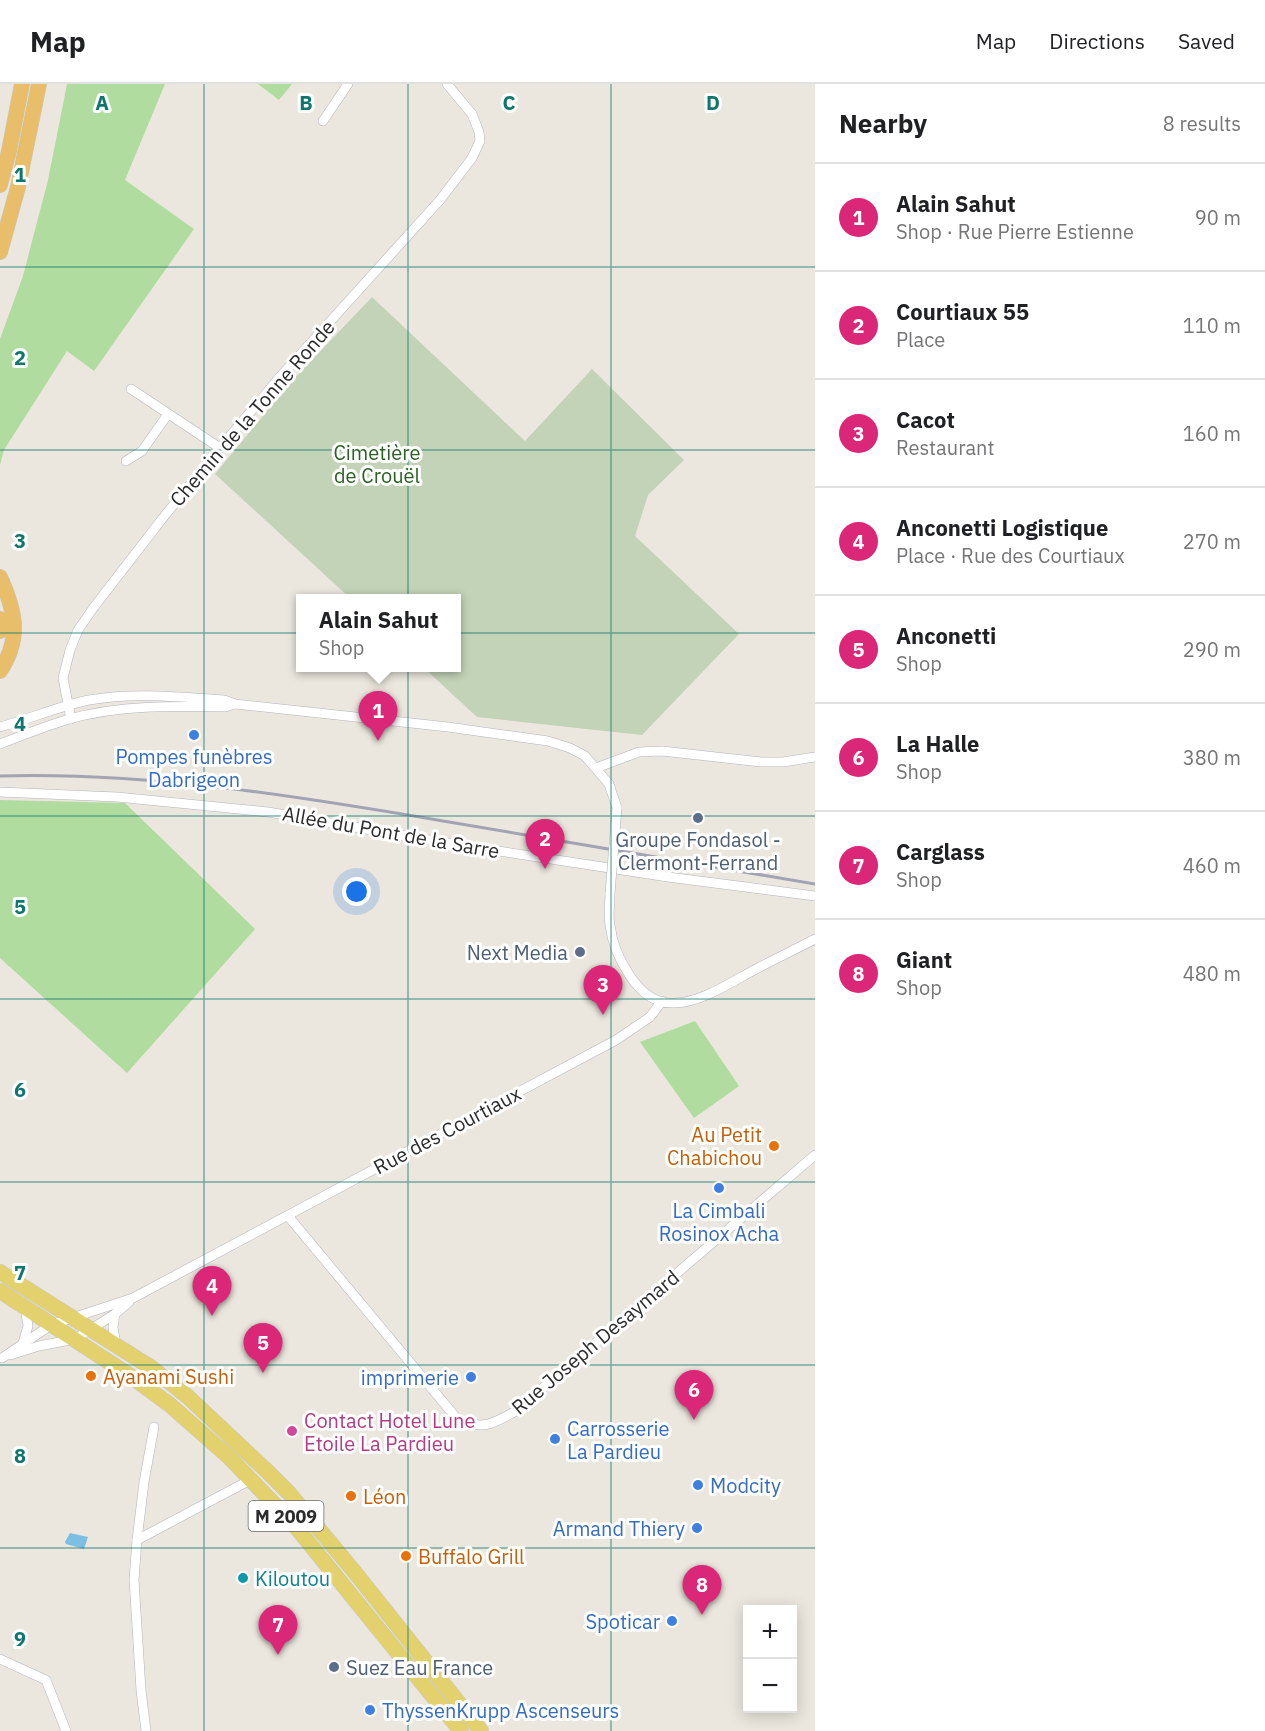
<!DOCTYPE html>
<meta charset="utf-8">
<style>
:root{--surface:#fff;--page:#f2f2f2;--text:#202124;--muted:#757577;--line:#e0e0e0;--accent:#db2777}
body{margin:0;font-family:"IBM Plex Sans",sans-serif;background:var(--page);color:var(--text)}
.controls{position:absolute;right:18px;bottom:18px;display:grid;overflow:hidden;border-radius:0px;box-shadow:0 3px 15px #0003}
.controls button{width:54px;height:54px;display:grid;place-items:center;padding:0;border:0;border-bottom:2px solid var(--line);background:var(--surface);color:var(--text);font:30px sans-serif}
.you{position:absolute;left:357px;top:808px;width:21px;height:21px;margin:-15px;border:4px solid #fff;border-radius:50%;background:#1a73e8;box-shadow:0 0 0 9px #1a73e833}
.badge{display:grid;place-items:center;width:39px;height:39px;border-radius:50%;background:var(--accent);color:#fff;font-size:20px;font-weight:700}
.pin{position:absolute;translate:-50% -50px;filter:drop-shadow(0 2px 3px #0008)}
.pin::after{content:'';position:absolute;top:32px;width:21px;height:18px;background:inherit;clip-path:polygon(0 0,100% 0,50% 100%)}
.popup{position:absolute;left:296px;top:510px;width:165px;height:78px;box-sizing:border-box;display:grid;place-content:center;border-radius:0px;background:var(--surface);filter:drop-shadow(0 2px 4px #0005);font-size:20px;white-space:nowrap;color:var(--muted)}
.popup b{font-size:22px;color:var(--text)}
.popup::after{content:'';position:absolute;left:50%;top:100%;margin-left:-12px;border:12px solid transparent;border-top-color:var(--surface)}
.list{margin:0;padding:0;list-style:none}
h2{display:flex;justify-content:space-between;align-items:center;height:78px;margin:0;padding:0 24px;font-size:26px}
h2 small{font-size:20px;font-weight:400;color:var(--muted)}
.list li{display:grid;grid-template-columns:39px 1fr auto;gap:18px;align-items:center;box-sizing:border-box;height:108px;padding:0 24px;border-top:2px solid var(--line)}
.list b{display:block;font-size:22px;white-space:nowrap}
.list p{margin:0;font-size:20px;white-space:nowrap;color:var(--muted)}
.list em{font-size:20px;font-style:normal;color:var(--muted)}
.map{position:relative;flex:none;width:815px;height:1647px;overflow:hidden}
header{display:flex;align-items:center;gap:36px;box-sizing:border-box;height:84px;padding:0 30px;background:var(--surface);border-bottom:2px solid var(--line)}
header strong{font-size:28px}
nav{display:flex;gap:33px;margin-inline-start:auto;font-size:21px}
main{display:flex}
aside{flex:1;background:var(--surface)}
.map>svg:first-child{display:block}
.green{fill:#b0dca0}
.cemetery{fill:#c3d3b7}
.water{fill:#7cbfe2}
.lines{fill:none;stroke-linecap:round;stroke-linejoin:round}
.minor-casing{stroke:#b2b3bd;stroke-width:10}
.primary-casing{stroke:#c8c8c8;stroke-width:16}
.trunk-casing{stroke:#c8c8c8;stroke-width:16}
.minor{stroke:#fff;stroke-width:9}
.primary{stroke:#e2d16c;stroke-width:15}
.trunk{stroke:#e8be6a;stroke-width:15}
.rail{stroke:#a2a3b3;stroke-width:3}
.minor-bridge-casing{stroke:#b2b3bd;stroke-width:10;stroke-linecap:butt}
.minor-bridge{stroke:#fff;stroke-width:9}
.grid{fill:none;stroke:#0f766e;stroke-width:1.5;stroke-opacity:0.55}
.shop-dot{fill:#3f7fe0;stroke:#fff;stroke-width:2}
.service-dot{fill:#5c6f8a;stroke:#fff;stroke-width:2}
.food-dot{fill:#e8710a;stroke:#fff;stroke-width:2}
.hotel-dot{fill:#d1479c;stroke:#fff;stroke-width:2}
.culture-dot{fill:#0f9aa8;stroke:#fff;stroke-width:2}
.labels{text-anchor:middle;dominant-baseline:central;stroke-width:6;stroke-linejoin:round;paint-order:stroke}
.shield{fill:#fff;stroke:#6b6b6b;stroke-width:1.5}
.shield-label{font-size:18px;font-weight:bold;fill:#2b2b2b}
.street-label{font-size:20px;fill:#2b2b2b;stroke:#fff}
.park-label{font-size:20px;fill:#2a6122;stroke:#fff}
.shop-label{font-size:20px;fill:#366cbe;stroke:#fff;text-anchor:end}
.service-label{font-size:20px;fill:#4e5e75;stroke:#fff}
.food-label{font-size:20px;fill:#c56008;stroke:#fff;text-anchor:start}
.hotel-label{font-size:20px;fill:#b23c85;stroke:#fff;text-anchor:start}
.culture-label{font-size:20px;fill:#0d838f;stroke:#fff;text-anchor:start}
.grid-label{font-size:20px;text-anchor:middle;font-weight:bold;fill:#0f766e;stroke:#fff;stroke-width:6;stroke-linejoin:round;paint-order:stroke}
</style>
<header>
<strong>Map</strong>
<nav><a>Map</a><a>Directions</a><a>Saved</a></nav>
</header>
<main>
<div class="map">
<svg width="815" height="1647" viewBox="0 0 815 1647">
<rect width="100%" height="100%" fill="#ebe7de"/>
<g class="green">
<path d="M67,0h98l-40,96 69,49 -100,142 -27,-20 -63,99 -4,15v-126l23,-63 25,-96z"/>
<path d="M258,0h34l-13,16z"/>
<path d="M0,716l125,3 130,126 -128,144 -127,-115z"/>
<path d="M695,937l44,65 -45,32 -54,-76z"/>
</g>
<path class="cemetery" d="M372,213l153,144 67,-72 92,91 -36,35 -13,41 104,98 -97,101 -165,-18 -53,-49h32v-70h-106l-135,-124 76,-92z"/>
<path class="water" d="M70,1449l18,4 -4,12 -18,-5 -1,-2z"/>
<g class="lines">
<defs>
<g id="minor">
<path d="M323,37l25,-37"/>
<path d="M131,305l89,59"/>
<path d="M126,377l16,-10 26,-37"/>
<path d="M71,635l-8,-41 7,-28 8,-20 16,-23 68,-88 58,-71 59,-70 161,-178 32,-42 8,-17 -1,-9 -7,-18 -25,-30"/>
<path d="M0,643c30,-8 59,-21 89,-27 45,-8 91,-3 135,0l11,4 213,23 100,14 22,7 15,8 24,28 8,24"/>
<path d="M0,660c23,-9 46,-18 69,-25 50,-14 104,-13 156,-12l10,-3"/>
<path d="M596,684l43,-16 23,-1 99,11h22l32,-5"/>
<path d="M0,708l117,5 151,15 178,31 222,34 147,19"/>
<path d="M610,809c0,10 -2,22 0,32 2,18 10,36 20,51 10,15 25,28 44,27 28,0 60,-23 84,-35 19,-10 38,-19 57,-29"/>
<path d="M288,1132l170,204c27,10 34,4 58,-9l299,-256"/>
<path d="M115,1230l-2,13 3,18"/>
<path d="M23,1259l5,-17 -3,-19"/>
<path d="M10,1271l29,-9 36,-7 40,-25 14,-12"/>
<path d="M2,1274l49,-33 82,-27 483,-258 34,-23 12,-16"/>
<path d="M137,1456l115,-61"/>
<path d="M0,1575l46,21 20,51"/>
<path d="M146,1647l-5,-41 -7,-110 3,-40 7,-58 10,-55"/>
</g>
<g id="primary">
<path d="M0,1188l152,96 35,28 81,76 21,21 68,82 124,156"/>
<path d="M0,1207l132,86 38,28 59,52 67,70 165,204"/>
</g>
<g id="trunk">
<path d="M0,101l9,-34 13,-67"/>
<path d="M0,168l18,-65 21,-103"/>
<path d="M0,493c15,33 22,61 0,94"/>
<path d="M0,535v12"/>
</g>
</defs>
<use href="#minor" class="minor-casing"/>
<use href="#primary" class="primary-casing"/>
<use href="#trunk" class="trunk-casing"/>
<use href="#minor" class="minor"/>
<use href="#primary" class="primary"/>
<use href="#trunk" class="trunk"/>
<path class="rail" d="M0,692c149,-4 296,20 443,45 124,21 248,42 372,63"/>
<defs>
<path id="minor-bridge" d="M610,809l7,-85"/>
</defs>
<use href="#minor-bridge" class="minor-bridge-casing"/>
<use href="#minor-bridge" class="minor-bridge"/>
</g>
<path class="grid" d="M204,0v1647M408,0v1647M611,0v1647M0,183h815M0,366h815M0,549h815M0,732h815M0,915h815M0,1098h815M0,1281h815M0,1464h815"/>
<g class="shop-dot">
<circle cx="194" cy="651" r="6"/>
<circle cx="719" cy="1104" r="6"/>
<circle cx="471" cy="1293" r="6"/>
<circle cx="555" cy="1355" r="6"/>
<circle cx="698" cy="1401" r="6"/>
<circle cx="697" cy="1444" r="6"/>
<circle cx="672" cy="1537" r="6"/>
<circle cx="370" cy="1626" r="6"/>
</g>
<g class="service-dot">
<circle cx="698" cy="734" r="6"/>
<circle cx="580" cy="868" r="6"/>
<circle cx="334" cy="1583" r="6"/>
</g>
<g class="food-dot">
<circle cx="774" cy="1062" r="6"/>
<circle cx="91" cy="1292" r="6"/>
<circle cx="351" cy="1412" r="6"/>
<circle cx="406" cy="1472" r="6"/>
</g>
<circle class="hotel-dot" cx="292" cy="1347" r="6"/>
<circle class="culture-dot" cx="243" cy="1494" r="6"/>
<g class="labels">
<rect class="shield" x="248.5" y="1417" width="75" height="30" rx="4.5"/>
<g class="shield-label">
<text x="286" y="1432">M 2009</text>
</g>
<g class="street-label">
<text transform="translate(252 329) rotate(-49)">Chemin de la Tonne Ronde</text>
<text transform="translate(391 748) rotate(10)">Allée du Pont de la Sarre</text>
<text transform="translate(447 1046) rotate(-28)">Rue des Courtiaux</text>
<text transform="translate(595 1258) rotate(-40)">Rue Joseph Desaymard</text>
</g>
<g class="park-label">
<text x="377" y="368">Cimetière<tspan x="377" dy="23">de Crouël</tspan></text>
</g>
<g class="shop-label">
<text x="194" y="672" text-anchor="middle">Pompes funèbres<tspan x="194" dy="23">Dabrigeon</tspan></text>
<text x="719" y="1126" text-anchor="middle">La Cimbali<tspan x="719" dy="23">Rosinox Acha</tspan></text>
<text x="459" y="1293">imprimerie</text>
<text x="567" y="1344" text-anchor="start">Carrosserie<tspan x="567" dy="23">La Pardieu</tspan></text>
<text x="710" y="1401" text-anchor="start">Modcity</text>
<text x="685" y="1444">Armand Thiery</text>
<text x="660" y="1537">Spoticar</text>
<text x="382" y="1626" text-anchor="start">ThyssenKrupp Ascenseurs</text>
</g>
<g class="service-label">
<text x="698" y="755">Groupe Fondasol -<tspan x="698" dy="23">Clermont-Ferrand</tspan></text>
<text x="568" y="868" text-anchor="end">Next Media</text>
<text x="346" y="1583" text-anchor="start">Suez Eau France</text>
</g>
<g class="food-label">
<text x="762" y="1050" text-anchor="end">Au Petit<tspan x="762" dy="23">Chabichou</tspan></text>
<text x="103" y="1292">Ayanami Sushi</text>
<text x="363" y="1412">Léon</text>
<text x="418" y="1472">Buffalo Grill</text>
</g>
<g class="hotel-label">
<text x="304" y="1336">Contact Hotel Lune<tspan x="304" dy="23">Etoile La Pardieu</tspan></text>
</g>
<g class="culture-label">
<text x="255" y="1494">Kiloutou</text>
</g>
</g>
<g class="grid-label">
<text x="102" y="26">A</text>
<text x="306" y="26">B</text>
<text x="509" y="26">C</text>
<text x="713" y="26">D</text>
<text x="20" y="98">1</text>
<text x="20" y="281">2</text>
<text x="20" y="464">3</text>
<text x="20" y="647">4</text>
<text x="20" y="830">5</text>
<text x="20" y="1013">6</text>
<text x="20" y="1196">7</text>
<text x="20" y="1379">8</text>
<text x="20" y="1562">9</text>
</g>
</svg>
<div class="controls">
<button>+</button>
<button>−</button>
</div>
<div class="you"></div>
<div class="pin badge" style="left:378px;top:657px">1</div>
<div class="popup"><b>Alain Sahut</b>Shop</div>
<div class="pin badge" style="left:545px;top:785px">2</div>
<div class="pin badge" style="left:603px;top:931px">3</div>
<div class="pin badge" style="left:212px;top:1232px">4</div>
<div class="pin badge" style="left:263px;top:1289px">5</div>
<div class="pin badge" style="left:694px;top:1336px">6</div>
<div class="pin badge" style="left:278px;top:1571px">7</div>
<div class="pin badge" style="left:702px;top:1531px">8</div>
</div>
<aside>
<h2>Nearby<small>8 results</small></h2>
<ul class="list">
<li><span class="badge">1</span><div><b>Alain Sahut</b><p>Shop · Rue Pierre Estienne</p></div><em>90 m</em></li>
<li><span class="badge">2</span><div><b>Courtiaux 55</b><p>Place</p></div><em>110 m</em></li>
<li><span class="badge">3</span><div><b>Cacot</b><p>Restaurant</p></div><em>160 m</em></li>
<li><span class="badge">4</span><div><b>Anconetti Logistique</b><p>Place · Rue des Courtiaux</p></div><em>270 m</em></li>
<li><span class="badge">5</span><div><b>Anconetti</b><p>Shop</p></div><em>290 m</em></li>
<li><span class="badge">6</span><div><b>La Halle</b><p>Shop</p></div><em>380 m</em></li>
<li><span class="badge">7</span><div><b>Carglass</b><p>Shop</p></div><em>460 m</em></li>
<li><span class="badge">8</span><div><b>Giant</b><p>Shop</p></div><em>480 m</em></li>
</ul>
</aside>
</main>
